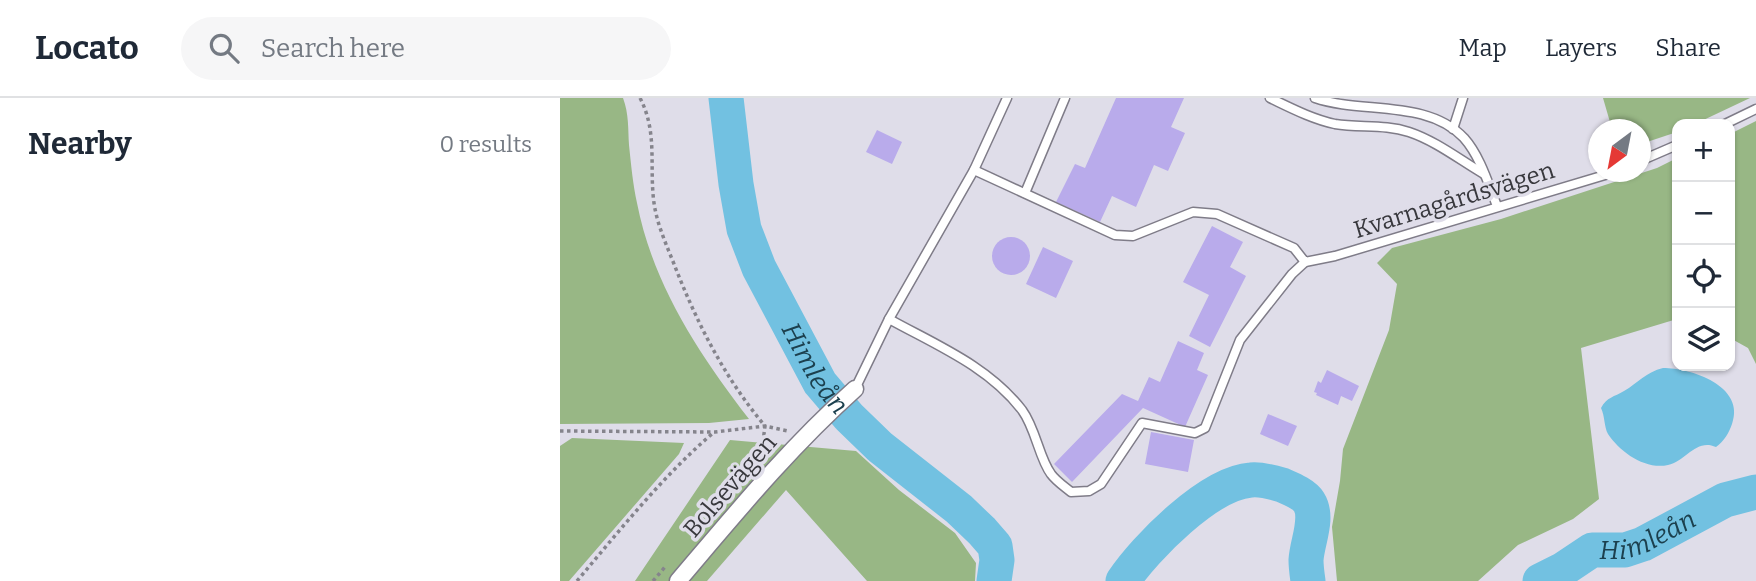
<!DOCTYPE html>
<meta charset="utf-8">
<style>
:root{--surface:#fff;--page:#f6f6f7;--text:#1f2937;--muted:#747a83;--line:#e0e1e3}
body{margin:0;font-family:Bitter,serif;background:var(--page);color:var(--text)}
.controls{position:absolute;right:21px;top:21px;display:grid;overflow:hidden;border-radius:14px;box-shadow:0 2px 5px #0004}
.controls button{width:63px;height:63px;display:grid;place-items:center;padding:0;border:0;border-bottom:2px solid var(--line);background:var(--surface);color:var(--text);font:35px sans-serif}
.compass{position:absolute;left:1028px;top:21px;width:63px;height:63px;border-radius:50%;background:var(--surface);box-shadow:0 2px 5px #0004;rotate:212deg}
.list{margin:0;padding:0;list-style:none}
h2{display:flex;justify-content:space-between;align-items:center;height:91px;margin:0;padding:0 28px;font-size:30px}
h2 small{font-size:23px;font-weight:400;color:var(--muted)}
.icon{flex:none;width:38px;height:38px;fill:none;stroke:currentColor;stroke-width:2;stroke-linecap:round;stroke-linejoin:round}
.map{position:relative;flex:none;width:1196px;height:483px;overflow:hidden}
header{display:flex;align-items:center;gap:42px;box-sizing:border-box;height:98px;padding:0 35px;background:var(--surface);border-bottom:2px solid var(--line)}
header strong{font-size:33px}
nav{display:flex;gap:38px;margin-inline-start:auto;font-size:24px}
.search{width:490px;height:63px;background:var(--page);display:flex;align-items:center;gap:18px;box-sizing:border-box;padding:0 24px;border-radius:38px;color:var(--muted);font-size:26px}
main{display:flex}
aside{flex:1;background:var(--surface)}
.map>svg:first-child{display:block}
.green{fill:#98b785}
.water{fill:#72c1e1}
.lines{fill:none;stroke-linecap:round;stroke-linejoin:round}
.river{stroke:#72c1e1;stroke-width:35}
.building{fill:#b9abeb}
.lane-casing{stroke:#7f7c88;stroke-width:11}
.street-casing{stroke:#7f7c88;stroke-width:19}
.path{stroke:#85848c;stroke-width:3.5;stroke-dasharray:3.5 3.5;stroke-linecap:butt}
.lane{stroke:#fff;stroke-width:8}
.street{stroke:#fff;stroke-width:16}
.labels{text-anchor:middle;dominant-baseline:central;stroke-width:7;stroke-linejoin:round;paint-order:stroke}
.street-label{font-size:24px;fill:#38383d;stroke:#dfdde9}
.water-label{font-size:26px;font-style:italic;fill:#1c404e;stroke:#dfdde9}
</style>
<header>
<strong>Locato</strong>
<div class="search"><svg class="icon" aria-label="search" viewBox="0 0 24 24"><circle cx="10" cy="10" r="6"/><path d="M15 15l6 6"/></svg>Search here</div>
<nav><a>Map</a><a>Layers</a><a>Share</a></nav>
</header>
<main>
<aside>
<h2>Nearby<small>0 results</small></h2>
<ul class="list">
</ul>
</aside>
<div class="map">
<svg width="1196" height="483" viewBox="0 0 1196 483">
<rect width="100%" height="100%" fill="#dfdde9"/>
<g class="green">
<path d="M0,0h63c6,16 5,31 6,47 2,19 4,40 8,58 16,82 62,151 112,216l-40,4 -149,1z"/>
<path d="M1043,0h147l-55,26h-18v8l-36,12 -1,-14 -28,-1z"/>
<path d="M1196,23v243l-8,-16 -18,-10v-204z"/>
<path d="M1117,60v161l-96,29 18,151 -26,20 -55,26 -40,36h-141l-5,-54 8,-46 3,-32 46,-119 8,-46 -20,-21 15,-15 109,-29 156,-51z"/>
<path d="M12,340l112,5 -5,11 -110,127h-9v-135z"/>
<path d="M170,342l126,11 43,39 56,43 21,30 -1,18h-108l-81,-91 -79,91h-72z"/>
</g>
<path class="water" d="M1103,270c28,0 83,18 69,56 -3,9 -8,17 -16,23 -20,-9 -30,14 -48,18 -23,5 -48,-13 -60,-31 -4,-7 -3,-18 -7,-26 6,-11 13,-11 23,-17 14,-8 22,-19 39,-23z"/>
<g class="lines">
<g class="river">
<path id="s1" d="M166,0l10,86 8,45 15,39 61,115 29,34 31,30 79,62 23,22 13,15 2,14 -3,21"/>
<path d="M563,483c22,-33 86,-98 128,-101 10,-1 21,2 31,5 9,4 22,9 27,17 10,16 -2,40 -3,58 0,7 1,14 2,21"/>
<path id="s2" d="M980,483l22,-11 30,-20h33l18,-6 82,-44 31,-8"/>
</g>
</g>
<g class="building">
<path d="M556,0h68l-13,29 14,6 -17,38 -14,-6 -18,42 -24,-11 -12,26 -44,-20 19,-38 10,4z"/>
<path d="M317,32l25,12 -10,22 -26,-12z"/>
<path d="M652,128l31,16 -13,25 16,9 -36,71 -21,-11 20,-41 -26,-13z"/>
<circle cx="451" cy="158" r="19"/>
<path d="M483,149l30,14 -17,37 -30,-14z"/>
<path d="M618,243l26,12 -7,17 11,5 -23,52 -42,-19 -71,74 -18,-18 68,-70 16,7 11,-24 11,5z"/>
<path d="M767,272l32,16 -7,15 -11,-5 -3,9 -22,-10 1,-2 -3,-1 4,-11 3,2z"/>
<path d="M708,316l29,12 -9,20 -28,-12z"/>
<path d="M591,334l43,8 -6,32 -43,-8z"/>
</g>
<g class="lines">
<defs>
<g id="lane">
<path d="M710,0c21,10 42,21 65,26 25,4 50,0 74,8 27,9 51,28 75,42"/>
<path d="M755,0c47,16 112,1 149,40 16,18 24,45 33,68"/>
<path d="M1165,26l31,-15"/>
<path d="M893,31l10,-31"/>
<path d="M1080,63l37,-16"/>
<path d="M414,72l141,65 18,1 60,-24 24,2 77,34 11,14 30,-6 280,-84"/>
<path d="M465,95l40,-95"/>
<path d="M329,221c47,26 99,47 133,91 14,19 17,48 29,64 5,7 14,13 20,18l18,-1 12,-7 41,-61 53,10 10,-5 35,-88 52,-66 13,-12"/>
<path d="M295,291l34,-70 85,-149 33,-72"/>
</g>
<path id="street" d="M118,483c57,-67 111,-133 177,-192"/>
</defs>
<use href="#lane" class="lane-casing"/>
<use href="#street" class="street-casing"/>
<g class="path">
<path d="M80,0c18,34 9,69 14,105 3,21 12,41 20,61 23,59 50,113 91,162l-2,16 -41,58"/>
<path d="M0,333l155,1 50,-6 23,5"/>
<path d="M17,483c43,-51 85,-104 136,-148"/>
<path d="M93,483l12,-14"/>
</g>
<use href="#lane" class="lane"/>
<use href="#street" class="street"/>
</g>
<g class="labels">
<g class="street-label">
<text transform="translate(894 102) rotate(-17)">Kvarnagårdsvägen</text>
<text transform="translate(170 388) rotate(-49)">Bolsevägen</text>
</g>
<g class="water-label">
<text stroke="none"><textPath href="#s1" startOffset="289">Himleån</textPath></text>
<text stroke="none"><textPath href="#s2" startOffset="119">Himleån</textPath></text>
</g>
</g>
</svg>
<div class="controls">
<button>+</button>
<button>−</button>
<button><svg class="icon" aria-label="locate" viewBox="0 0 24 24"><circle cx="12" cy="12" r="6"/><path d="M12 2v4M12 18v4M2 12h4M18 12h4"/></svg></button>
<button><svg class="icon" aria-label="layers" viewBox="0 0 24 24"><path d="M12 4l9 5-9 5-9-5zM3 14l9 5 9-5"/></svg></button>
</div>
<svg class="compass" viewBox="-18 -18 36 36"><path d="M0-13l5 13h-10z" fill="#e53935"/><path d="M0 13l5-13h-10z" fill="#747a83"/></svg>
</div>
</main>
